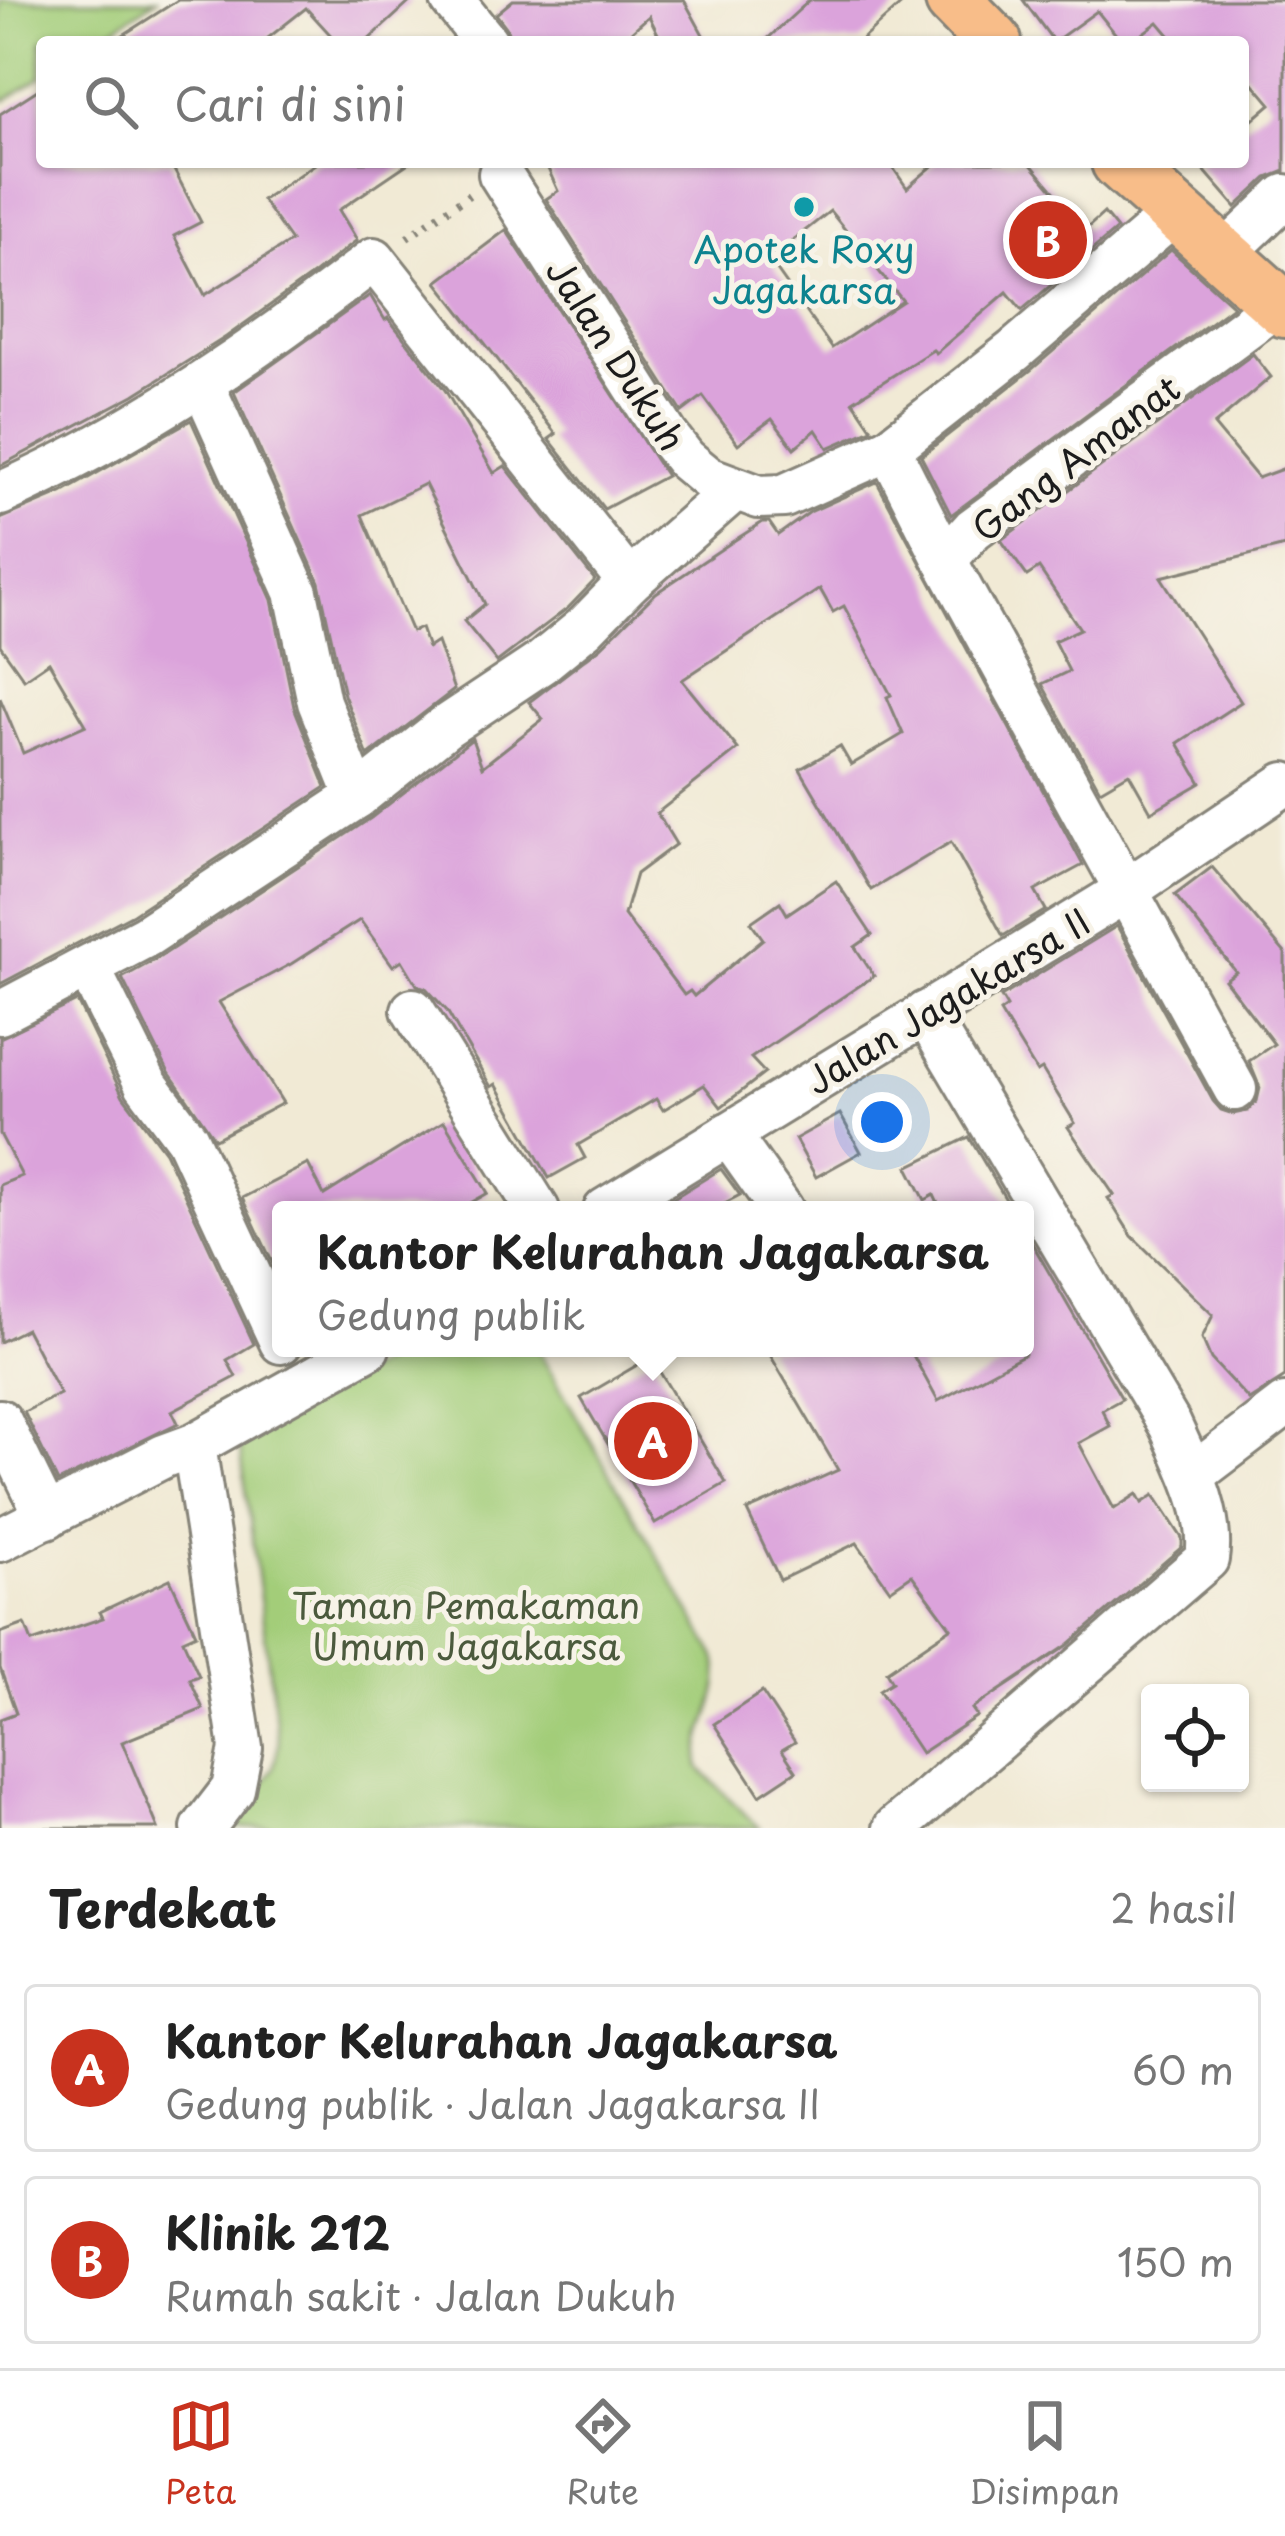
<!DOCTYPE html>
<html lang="id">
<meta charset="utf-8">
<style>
:root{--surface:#fff;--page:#f2f2f2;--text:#222;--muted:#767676;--line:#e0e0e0;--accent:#c8321e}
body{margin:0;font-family:"Playpen Sans",sans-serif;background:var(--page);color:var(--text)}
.controls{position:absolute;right:36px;bottom:36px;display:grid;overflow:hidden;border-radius:12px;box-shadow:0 3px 9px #0004}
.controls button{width:108px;height:108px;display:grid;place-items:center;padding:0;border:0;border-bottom:3px solid var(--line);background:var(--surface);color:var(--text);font:60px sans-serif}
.you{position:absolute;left:882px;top:1122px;width:42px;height:42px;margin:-30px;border:9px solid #fff;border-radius:50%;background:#1a73e8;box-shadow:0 0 0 18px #1a73e833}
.badge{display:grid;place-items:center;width:78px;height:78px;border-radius:50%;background:var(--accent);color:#fff;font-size:39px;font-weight:700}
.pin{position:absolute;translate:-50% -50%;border:6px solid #fff;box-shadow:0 3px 12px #0006}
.popup{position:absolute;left:272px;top:1201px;width:762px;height:156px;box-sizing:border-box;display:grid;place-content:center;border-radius:12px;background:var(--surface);filter:drop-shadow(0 3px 9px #0005);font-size:39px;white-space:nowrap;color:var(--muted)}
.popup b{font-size:45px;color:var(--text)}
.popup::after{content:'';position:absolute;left:50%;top:100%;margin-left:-24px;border:24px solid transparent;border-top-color:var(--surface)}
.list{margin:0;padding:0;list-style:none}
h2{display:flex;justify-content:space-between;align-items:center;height:156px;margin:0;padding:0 48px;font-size:51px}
h2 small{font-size:39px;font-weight:400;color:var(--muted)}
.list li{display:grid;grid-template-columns:78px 1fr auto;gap:36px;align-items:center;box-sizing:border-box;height:168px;margin:0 24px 24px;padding:0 24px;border:3px solid var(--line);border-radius:12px}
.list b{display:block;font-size:45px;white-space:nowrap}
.list p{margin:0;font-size:39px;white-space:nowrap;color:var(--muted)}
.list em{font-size:39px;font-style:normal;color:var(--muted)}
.icon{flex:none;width:66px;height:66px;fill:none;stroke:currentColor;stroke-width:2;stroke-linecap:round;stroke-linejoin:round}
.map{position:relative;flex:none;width:1285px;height:1828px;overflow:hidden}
.search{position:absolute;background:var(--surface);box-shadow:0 3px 9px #0004;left:36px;right:36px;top:36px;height:132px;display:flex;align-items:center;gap:30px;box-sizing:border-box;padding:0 42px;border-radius:12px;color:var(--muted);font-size:45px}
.sheet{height:540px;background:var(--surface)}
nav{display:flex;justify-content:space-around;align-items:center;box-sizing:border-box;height:168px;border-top:3px solid var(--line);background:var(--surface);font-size:33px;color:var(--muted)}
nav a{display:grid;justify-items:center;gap:6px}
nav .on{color:var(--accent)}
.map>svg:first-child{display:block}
.green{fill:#a3cd79;stroke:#60744a;stroke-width:3}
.building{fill:#dba3db;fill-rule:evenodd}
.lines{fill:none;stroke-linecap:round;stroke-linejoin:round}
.minor-casing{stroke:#868378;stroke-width:48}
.major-casing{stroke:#868378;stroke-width:60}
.path{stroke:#868378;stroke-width:8;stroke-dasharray:3 9;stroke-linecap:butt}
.minor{stroke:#fff;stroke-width:42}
.major{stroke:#f8bd89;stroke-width:54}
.culture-dot{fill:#0f9aa8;stroke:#f7f3e8;stroke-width:4.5}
.labels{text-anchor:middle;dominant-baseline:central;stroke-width:10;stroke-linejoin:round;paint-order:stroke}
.culture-label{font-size:36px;fill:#0d838f;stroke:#f7f3e8}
.street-label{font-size:36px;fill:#1c1c1c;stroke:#f7f3e8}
.park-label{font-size:36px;fill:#4b5a3d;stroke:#f7f3e8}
</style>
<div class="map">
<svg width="1285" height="1828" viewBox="0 0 1285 1828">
<rect width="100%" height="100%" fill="#f7f3e8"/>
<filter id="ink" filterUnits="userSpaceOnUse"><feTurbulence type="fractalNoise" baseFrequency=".00833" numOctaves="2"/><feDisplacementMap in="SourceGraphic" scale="24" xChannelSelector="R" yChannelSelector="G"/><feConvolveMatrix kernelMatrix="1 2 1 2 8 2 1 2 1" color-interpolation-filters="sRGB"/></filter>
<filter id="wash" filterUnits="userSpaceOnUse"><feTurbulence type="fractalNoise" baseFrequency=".004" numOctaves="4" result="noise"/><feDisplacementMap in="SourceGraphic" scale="48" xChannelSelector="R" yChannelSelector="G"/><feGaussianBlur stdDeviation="2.7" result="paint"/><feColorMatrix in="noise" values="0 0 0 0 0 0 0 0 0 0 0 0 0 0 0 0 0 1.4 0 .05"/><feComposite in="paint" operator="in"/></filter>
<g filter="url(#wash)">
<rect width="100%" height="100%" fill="#f1ead5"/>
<g class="green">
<path d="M0,0h156l-63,42h-51v34l-37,25 -5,-7z"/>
<path d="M409,1348h128l179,309c11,38 -21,73 -17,111l60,60h-528l42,-59 6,-25 -39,-299z"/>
</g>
<g id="blocks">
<g class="building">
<path d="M178,0h234l-46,42h-29l-31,-34 -43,34h-151z"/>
<path d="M513,0h171l23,42h-45l-13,-26 -29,26h-109l-5,-15 -10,-13z"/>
<path d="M810,0h96l-47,42h-95z"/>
<path d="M1023,0h262v171l-18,7 -31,29 -39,-45h46v-34l28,-24 -28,-33v-29h-68l-17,-20 -27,20h-9l-25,-31 -43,31z"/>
<path d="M42,87v75h128l31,60 -27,14 31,59 86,-54 -29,-41 56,-38h92l-71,48 18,30 -42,33 -89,64 -92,58 -134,71v-352z"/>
<path d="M545,162h344l18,26 30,-26h92l57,67 18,-16 13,16 -95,81 -15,-18 -71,61 -3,-3 -80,51 19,28 -44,19 -12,-18 -22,18 -22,-29 -34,25 -35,-48 -21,16 -136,-213 12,-8zM830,211l73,90 -71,47 -63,-89z"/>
<path d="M506,230l160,246 -62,33 -55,-70 7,-5 -119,-152z"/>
<path d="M1171,250l62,56 -282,209 -30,-59 110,-86z"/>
<path d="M370,295l15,25 3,-2 57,72 49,83 11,-7 90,114 -27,28 -71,54 -33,-41 21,-17 -60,-120 -63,31 50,117 9,-4 7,20 9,-6 17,48 -86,66 -24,-61 -25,-113 -85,-190z"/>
<path d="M1253,354l18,23 -57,48 44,53 27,-10v78l-124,31 80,125 -63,41 23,40 -50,29 -22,-39 -29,17 -58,-106 27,-13 -15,-30 26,-12 -41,-61 -12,8 -26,-36z"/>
<path d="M191,420l81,180 22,107 32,80 -193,127 -133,70v-286l23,55 63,-28 -37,-63 -25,17 -24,-34v-126l62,-26z"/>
<path d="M877,482l206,383 -48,26 11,19 -43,26 -52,-94 -80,48 -71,-121 40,-23 11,19 52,-31 -16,-37 4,-2 -47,-89 -11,6 -13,-23 -138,91 56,69 -81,64 19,31 -40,30 -12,41 60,80 6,-4 4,5 69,-57 -12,-17 29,-20 7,12 49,-33 36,54 -17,12 19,29 -123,82 14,15 -44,34 -17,-22 -41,25 -7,-11 -78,46 7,13 -36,20 -53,-94 -5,3 -44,-76 -21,-23 -9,-3 -15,-25 -9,6 -33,-46 -69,44 -72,38 64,101 -68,36 -47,-68 -46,-93 38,-21 211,-139 101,-79 10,28 61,-48 -14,-17 72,-55 55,-54 79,-53 28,-18h6l9,13 32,-23z"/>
<path d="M1212,867l73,86v424l-36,23 -38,-41 -9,-21 11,-23 -81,-79 -24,-38 6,-3 -46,-68 7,-4 -33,-54 -5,3 -37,-60 7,-5 -6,-10 116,-71 96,175 8,9 12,4 15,-3 9,-10 3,-13 -11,-27 25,-17 -49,-64 11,-8 -61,-77z"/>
<path d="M77,1001l46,95 42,56 89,192 -27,16 9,17 -64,34 6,12 -120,59 -34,-70 36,-18 -34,-65 -26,13v-157l22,-9 -22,-42v-96z"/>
<path d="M840,1114l21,38 -45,25 -21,-38z"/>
<path d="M444,1121l44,72 -30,17h-177v71l-39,-83 66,-34 16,31z"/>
<path d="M969,1137l43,73h-71l-7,-15 -9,5 -17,-33z"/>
<path d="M721,1169l19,26 -29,15h-57z"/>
<path d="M1025,1231l97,168 -20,11 8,16 -31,17 35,66 23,-15 5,9 12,-8 28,43v9l-114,98 -96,64 5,7 -56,37 -42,-63 13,-8 -6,-10 65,-44 -39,-53 -22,15 -33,-47 -77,37 -33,-69 91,-41 -72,-122h143l29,53 87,-47z"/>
<path d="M651,1357l75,126 -71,41 -74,-126z"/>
<path d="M170,1579l26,55 -13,6 16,36 -9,3 13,30 -81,33 36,86h-158v-109l16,-6 -16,-45v-35l25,-9 7,18 71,-24 -3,-6z"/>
<path d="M762,1692l33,50 -13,8 14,21 -36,24 -46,-71z"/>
</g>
</g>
</g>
<g filter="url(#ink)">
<use href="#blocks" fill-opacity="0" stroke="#868378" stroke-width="3"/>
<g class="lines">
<defs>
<g id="minor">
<path d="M452,0l34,42"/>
<path d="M500,174l167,262 18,23 23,19 51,19 25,-1 105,-47 125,-98 160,-137"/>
<path d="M1222,256l63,-60"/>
<path d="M203,385l93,207 23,110 38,95"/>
<path d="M889,449l56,111 290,529"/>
<path d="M0,494c136,-61 257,-143 374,-235l255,323"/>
<path d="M945,560l28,-31 305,-225"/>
<path d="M88,967l58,117 41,55 94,203"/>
<path d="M413,1010l125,200"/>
<path d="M0,1013l146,-77 211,-139 88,-70 96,-64 44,-36 44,-45 105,-92"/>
<path d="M728,1134l54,76"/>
<path d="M605,1210l522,-320 158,-106"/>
<path d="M0,1421l47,96"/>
<path d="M194,1445l47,303 -8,41 -30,39"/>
<path d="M1193,1475l92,-70"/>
<path d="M0,1540l164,-84 30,-11 174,-97"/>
<path d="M895,1828l312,-269c7,-44 -19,-94 -37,-134l-245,-412"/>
</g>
<g id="major">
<path d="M953,0l41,42"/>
<path d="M1119,162l166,148"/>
</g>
</defs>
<use href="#minor" class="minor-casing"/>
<use href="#major" class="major-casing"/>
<path class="path" d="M407,237l62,-42"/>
<use href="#minor" class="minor"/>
<use href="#major" class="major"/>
</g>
</g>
<circle class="culture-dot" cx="804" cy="207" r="12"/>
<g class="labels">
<g class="culture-label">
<text x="804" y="248">Apotek Roxy<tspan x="804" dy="41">Jagakarsa</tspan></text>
</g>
<g class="street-label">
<text transform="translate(617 354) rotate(57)">Jalan Dukuh</text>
<text transform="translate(1075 457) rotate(-37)">Gang Amanat</text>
<text transform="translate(947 1000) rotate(-31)">Jalan Jagakarsa II</text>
</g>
<g class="park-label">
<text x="466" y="1604">Taman Pemakaman<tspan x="466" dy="41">Umum Jagakarsa</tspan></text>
</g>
</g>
</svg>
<div class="controls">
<button><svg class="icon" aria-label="locate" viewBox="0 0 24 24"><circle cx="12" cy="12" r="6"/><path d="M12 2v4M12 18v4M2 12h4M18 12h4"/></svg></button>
</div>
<div class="you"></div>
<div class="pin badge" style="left:653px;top:1441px">A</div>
<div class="popup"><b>Kantor Kelurahan Jagakarsa</b>Gedung publik</div>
<div class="pin badge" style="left:1048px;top:240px">B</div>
<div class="search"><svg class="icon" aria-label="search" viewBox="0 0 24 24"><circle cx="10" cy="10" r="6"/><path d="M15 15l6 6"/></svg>Cari di sini</div>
</div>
<section class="sheet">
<h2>Terdekat<small>2 hasil</small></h2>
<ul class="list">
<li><span class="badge">A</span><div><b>Kantor Kelurahan Jagakarsa</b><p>Gedung publik · Jalan Jagakarsa II</p></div><em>60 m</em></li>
<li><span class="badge">B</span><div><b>Klinik 212</b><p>Rumah sakit · Jalan Dukuh</p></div><em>150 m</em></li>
</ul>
</section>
<nav>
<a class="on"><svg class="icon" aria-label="map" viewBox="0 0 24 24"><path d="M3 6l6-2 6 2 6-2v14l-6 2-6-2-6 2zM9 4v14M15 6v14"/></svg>Peta</a>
<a><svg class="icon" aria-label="directions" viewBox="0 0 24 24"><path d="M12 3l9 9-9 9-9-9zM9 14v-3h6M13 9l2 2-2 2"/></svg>Rute</a>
<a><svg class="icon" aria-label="saved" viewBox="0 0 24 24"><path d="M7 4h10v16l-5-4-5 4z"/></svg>Disimpan</a>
</nav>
